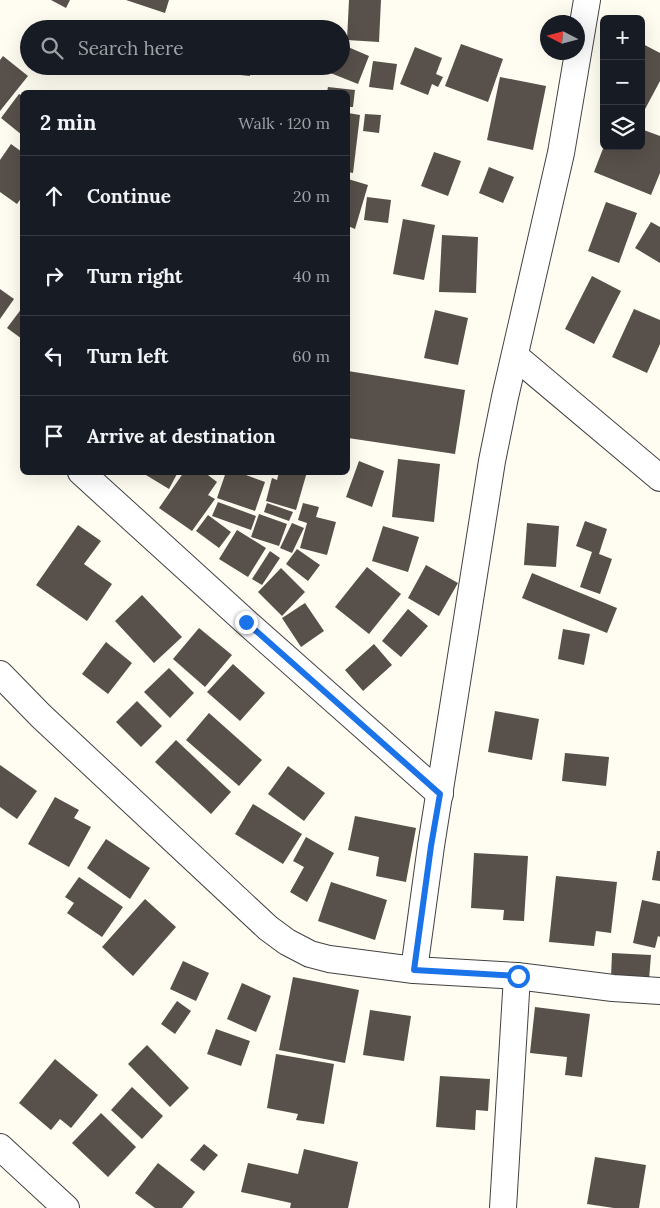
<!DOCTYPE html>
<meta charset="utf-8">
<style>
:root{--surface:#171b24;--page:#242831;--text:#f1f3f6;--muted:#9ea1a6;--line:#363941}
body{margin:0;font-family:Lora,serif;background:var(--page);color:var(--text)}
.controls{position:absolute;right:15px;top:15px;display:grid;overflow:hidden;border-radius:8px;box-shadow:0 5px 20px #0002}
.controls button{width:45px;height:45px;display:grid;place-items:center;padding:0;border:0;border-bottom:1px solid var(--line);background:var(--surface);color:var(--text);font:25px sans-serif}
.compass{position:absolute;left:540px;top:15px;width:45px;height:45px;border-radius:50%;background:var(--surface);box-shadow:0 5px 20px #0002;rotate:276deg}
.stop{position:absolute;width:15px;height:15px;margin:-11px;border:4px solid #1a73e8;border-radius:50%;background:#fff}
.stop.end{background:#1a73e8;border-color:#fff;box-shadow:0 1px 5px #0008}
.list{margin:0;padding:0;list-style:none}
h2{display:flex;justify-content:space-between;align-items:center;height:65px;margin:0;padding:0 20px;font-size:21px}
h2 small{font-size:16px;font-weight:400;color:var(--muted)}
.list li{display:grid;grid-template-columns:32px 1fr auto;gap:15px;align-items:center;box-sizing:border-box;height:80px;padding:0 20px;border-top:1px solid var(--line)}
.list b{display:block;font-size:19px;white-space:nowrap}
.list em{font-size:16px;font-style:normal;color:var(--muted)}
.icon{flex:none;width:28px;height:28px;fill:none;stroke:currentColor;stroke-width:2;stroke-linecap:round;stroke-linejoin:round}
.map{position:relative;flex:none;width:660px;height:1208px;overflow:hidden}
.search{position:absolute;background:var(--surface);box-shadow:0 5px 20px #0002;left:20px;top:20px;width:330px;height:55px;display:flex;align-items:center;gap:12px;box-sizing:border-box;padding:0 18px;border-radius:28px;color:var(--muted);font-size:19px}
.panel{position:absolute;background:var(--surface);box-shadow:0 5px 20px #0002;left:20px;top:90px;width:330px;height:385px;border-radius:8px}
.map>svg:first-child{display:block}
.building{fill:#58504a}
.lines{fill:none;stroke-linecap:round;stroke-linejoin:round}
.street-casing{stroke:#424242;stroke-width:28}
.street{stroke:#fff;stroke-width:26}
.route{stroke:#1a73e8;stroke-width:6}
</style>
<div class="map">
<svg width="660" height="1208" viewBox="0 0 660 1208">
<rect width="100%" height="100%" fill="#fffdf1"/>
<g class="building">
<path d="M51,0h19l-4,8z"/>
<path d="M126,0h43l-4,13z"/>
<path d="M349,0h32l-2,42 -32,-2z"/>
<path d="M641,43l19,10v28l-16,30 -3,-2z"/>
<path d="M341,44l28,12 -11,28 -30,-12 2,-6h11z"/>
<path d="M461,44l42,15 -15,43 -43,-16z"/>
<path d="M415,47l27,11 -6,16 7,3 -5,10 -6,-3 -4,11 -28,-11z"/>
<path d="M3,56l25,20 -28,35v-51z"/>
<path d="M373,61l24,3 -4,26 -24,-3z"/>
<path d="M231,66h20l-1,10 -20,-2z"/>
<path d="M500,77l46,9 -13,64 -46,-10z"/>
<path d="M328,87l27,3 -2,17h-5v-15h-21z"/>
<path d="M19,94l3,2v39l-21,-17z"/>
<path d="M348,113l12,2 -7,58 -5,-1z"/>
<path d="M365,114l16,1 -2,18 -16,-2z"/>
<path d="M641,129l19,7v37l-9,22 -57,-23 10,-26h37z"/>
<path d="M11,144l11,8v45l-5,7 -17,-12v-32z"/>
<path d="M434,152l27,9 -13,35 -27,-10z"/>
<path d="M489,167l25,10 -11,26 -24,-10z"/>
<path d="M348,179l20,6 -13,44 -7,-3z"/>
<path d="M367,197l24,3 -3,23 -24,-3z"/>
<path d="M606,202l31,11 -18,50 -31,-12z"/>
<path d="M403,219l32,6 -11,55 -31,-6z"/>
<path d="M651,222l9,5v36l-25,-15z"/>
<path d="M442,235l36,2 -2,56 -37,-1z"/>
<path d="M592,276l29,15 -27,53 -29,-15z"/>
<path d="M0,289l14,10 -14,20z"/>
<path d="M22,308v31l-15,-11z"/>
<path d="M634,309l26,11v24l-13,29 -35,-16z"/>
<path d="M435,310l33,8 -10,47 -34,-7z"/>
<path d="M348,371l117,19 -10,64 -107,-16z"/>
<path d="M398,459l42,5 -6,58 -42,-5z"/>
<path d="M359,461l25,10 -12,36 -26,-10z"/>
<path d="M141,472h37l-9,17z"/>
<path d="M184,472h20l13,10 -9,13 7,4 -23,32 -33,-23z"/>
<path d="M226,472h12l27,10 -10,29 -38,-13z"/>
<path d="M279,472h28l-11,38 -30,-9 6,-23 5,2z"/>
<path d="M218,502l38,14 -5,14 -39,-14z"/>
<path d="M267,503l26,9 -4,9 -25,-9z"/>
<path d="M303,503l16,4 -3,10 20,5 -9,33 -27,-7 7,-25 -9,-3z"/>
<path d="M259,514l28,10 -8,22 -28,-9z"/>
<path d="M208,515l23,17 -12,16 -23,-17z"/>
<path d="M585,521l22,8 -8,25 13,5 -12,35 -20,-7 12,-35 -16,-6z"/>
<path d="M292,523l12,5 -12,25 -12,-5z"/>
<path d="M527,523l32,3 -3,41 -32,-2z"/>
<path d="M78,525l23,16 -17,23 28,20 -25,37 -51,-36z"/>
<path d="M383,526l36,11 -11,35 -36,-11z"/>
<path d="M237,530l29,18 -18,29 -29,-18z"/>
<path d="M297,549l23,16 -12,16 -22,-17z"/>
<path d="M270,551l10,7 -18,27 -10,-6z"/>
<path d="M426,565l32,18 -19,33 -31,-18z"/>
<path d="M367,567l34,27 -32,40 -34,-27z"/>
<path d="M281,568l24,24 -23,24 -24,-24z"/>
<path d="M532,573l85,35 -10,25 -85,-35z"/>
<path d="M142,595l40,42 -28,26 -39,-42z"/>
<path d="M305,603l19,28 -23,16 -19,-29z"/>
<path d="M408,609l20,17 -27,31 -19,-16z"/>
<path d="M199,628l33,27 -27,32 -32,-28z"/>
<path d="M563,629l27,5 -6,31 -26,-6z"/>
<path d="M106,642l26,21 -24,31 -26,-20z"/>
<path d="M374,644l18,21 -29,26 -18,-21z"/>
<path d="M233,664l32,29 -25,28 -33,-29z"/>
<path d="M169,668l25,25 -24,25 -26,-26z"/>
<path d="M137,701l25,25 -21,21 -25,-25z"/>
<path d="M495,711l44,8 -7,41 -44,-8z"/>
<path d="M209,713l53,47 -23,26 -53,-46z"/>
<path d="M176,740l55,52 -20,22 -56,-52z"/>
<path d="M565,753l44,4 -3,29 -44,-5z"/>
<path d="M0,765l37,26 -20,28 -17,-12z"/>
<path d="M288,766l37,27 -21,28 -36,-27z"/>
<path d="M55,797l24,13 -5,8 17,9 -22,40 -41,-23z"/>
<path d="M253,804l49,30 -19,30 -48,-30z"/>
<path d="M355,816l61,12 -10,54 -30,-6 3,-19 -31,-7z"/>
<path d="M306,837l28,16 -27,49 -17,-10 14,-25 -11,-6z"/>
<path d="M106,839l44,29 -20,31 -43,-31z"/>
<path d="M657,851h3v30l-8,-1z"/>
<path d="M474,853l54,3 -4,65 -21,-1 1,-10 -33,-2z"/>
<path d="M556,876l61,6 -6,51 -15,-2 -2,15 -45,-4z"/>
<path d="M79,877l44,30 -21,30 -35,-24 7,-10 -9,-6z"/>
<path d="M331,882l56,18 -12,40 -57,-19z"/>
<path d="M145,899l31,28 -43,49 -31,-29z"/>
<path d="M642,900l18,4v33l-2,-1 -3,12 -22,-5z"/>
<path d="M612,953l39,2 -2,25 -38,-2z"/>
<path d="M183,961l26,12 -13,28 -26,-12z"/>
<path d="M293,977l66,13 -14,73 -66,-13z"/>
<path d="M242,983l29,13 -15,36 -29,-13z"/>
<path d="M177,1001l14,10 -16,23 -14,-10z"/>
<path d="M535,1007l55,7 -8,63 -17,-2 2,-18 -37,-4z"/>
<path d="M370,1010l41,6 -7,45 -41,-6z"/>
<path d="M216,1029l34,12 -9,25 -34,-12z"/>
<path d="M147,1045l42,43 -19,19 -42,-43z"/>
<path d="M276,1054l58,10 -10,60 -28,-4 2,-6 -31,-6z"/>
<path d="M55,1059l43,36 -27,33 -11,-9 -9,11 -32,-27z"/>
<path d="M440,1076l50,3 -2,32 -12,-1 -1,20 -39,-3z"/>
<path d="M132,1087l31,29 -21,23 -31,-29z"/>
<path d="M101,1113l35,34 -28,30 -36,-34z"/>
<path d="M204,1144l14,11 -14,16 -14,-11z"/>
<path d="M304,1149l54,13 -10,46h-58l1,-5 -50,-11 7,-29 50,11z"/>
<path d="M595,1157l51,8 -7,43h-25l-27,-4z"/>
<path d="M158,1163l37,29 -13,16h-27l-20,-15z"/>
</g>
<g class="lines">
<defs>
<g id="street">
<path d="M587,0l-26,153 -56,244 -13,64 -61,385 -17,124 103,6 96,12 47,3"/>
<path d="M515,356l145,122"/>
<path d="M81,472l165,150 194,172"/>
<path d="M0,674l41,42 227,212 19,14 23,12 19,5 85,11"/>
<path d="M0,1147l66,61"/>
<path d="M503,1208l14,-232"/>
</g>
</defs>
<use href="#street" class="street-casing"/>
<use href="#street" class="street"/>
</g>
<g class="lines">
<path class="route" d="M246,622l194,172 -9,52 -17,124 104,6"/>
</g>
</svg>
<div class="controls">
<button>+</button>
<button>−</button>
<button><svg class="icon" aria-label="layers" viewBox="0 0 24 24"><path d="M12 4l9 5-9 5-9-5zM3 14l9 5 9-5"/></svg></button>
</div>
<svg class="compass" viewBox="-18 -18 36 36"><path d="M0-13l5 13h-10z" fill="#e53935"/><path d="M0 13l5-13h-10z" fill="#9ea1a6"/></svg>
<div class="stop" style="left:518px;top:976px"></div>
<div class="stop end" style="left:246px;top:622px"></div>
<div class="search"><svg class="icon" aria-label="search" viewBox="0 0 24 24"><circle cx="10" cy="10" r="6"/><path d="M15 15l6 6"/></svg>Search here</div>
<section class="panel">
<h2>2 min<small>Walk · 120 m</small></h2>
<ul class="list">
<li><svg class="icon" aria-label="ahead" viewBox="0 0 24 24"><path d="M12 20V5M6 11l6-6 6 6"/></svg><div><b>Continue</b></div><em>20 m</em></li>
<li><svg class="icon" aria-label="right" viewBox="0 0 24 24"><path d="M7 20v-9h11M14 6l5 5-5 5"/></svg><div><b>Turn right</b></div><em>40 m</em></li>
<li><svg class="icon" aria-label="left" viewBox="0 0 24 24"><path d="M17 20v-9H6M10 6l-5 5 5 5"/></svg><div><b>Turn left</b></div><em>60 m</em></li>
<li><svg class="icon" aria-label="arrive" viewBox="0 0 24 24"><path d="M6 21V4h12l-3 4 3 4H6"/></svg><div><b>Arrive at destination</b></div></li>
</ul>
</section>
</div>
